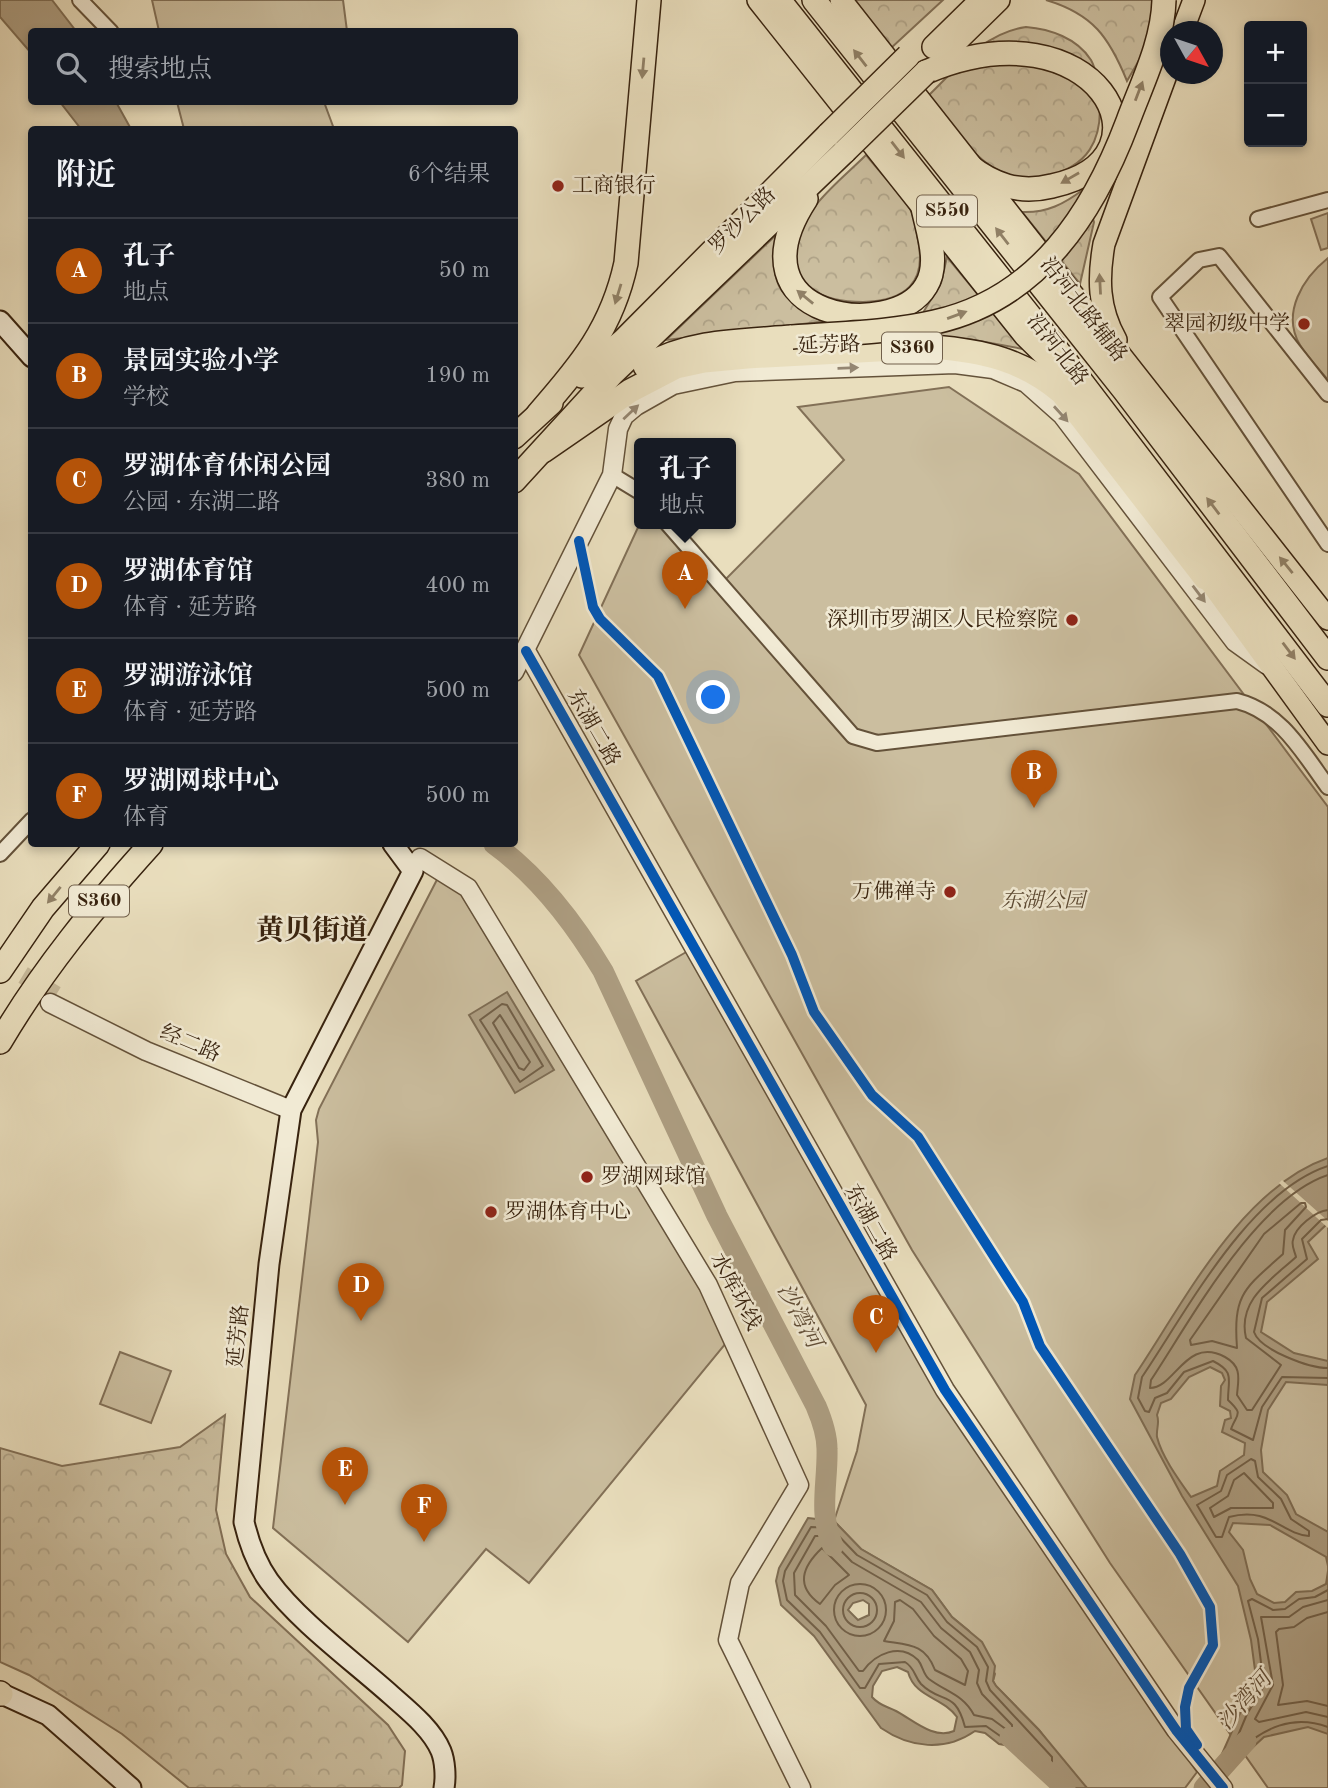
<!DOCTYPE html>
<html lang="zh">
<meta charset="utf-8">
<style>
:root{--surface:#171b24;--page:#242831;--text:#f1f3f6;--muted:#9ea1a6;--line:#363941;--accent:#b45309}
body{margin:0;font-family:"Old Standard TT","Noto Serif SC",serif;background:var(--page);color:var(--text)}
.controls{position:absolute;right:21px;top:21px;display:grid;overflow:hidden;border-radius:7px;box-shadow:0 4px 10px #0003}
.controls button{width:63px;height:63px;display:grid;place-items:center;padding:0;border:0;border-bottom:2px solid var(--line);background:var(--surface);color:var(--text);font:35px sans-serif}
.compass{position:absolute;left:1160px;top:21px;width:63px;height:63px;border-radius:50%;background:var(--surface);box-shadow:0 4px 10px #0003;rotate:130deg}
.you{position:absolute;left:714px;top:698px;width:24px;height:24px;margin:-18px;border:5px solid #fff;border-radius:50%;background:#1a73e8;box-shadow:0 0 0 10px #1a73e833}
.badge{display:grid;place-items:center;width:46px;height:46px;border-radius:50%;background:var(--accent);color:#fff;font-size:23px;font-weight:700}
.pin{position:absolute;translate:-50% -58px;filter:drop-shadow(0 2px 4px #0008)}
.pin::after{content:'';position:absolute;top:37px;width:24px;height:21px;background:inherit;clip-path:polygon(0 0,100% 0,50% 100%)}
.popup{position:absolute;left:634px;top:438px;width:102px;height:91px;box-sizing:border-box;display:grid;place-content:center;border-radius:7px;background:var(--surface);filter:drop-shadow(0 2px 5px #0005);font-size:23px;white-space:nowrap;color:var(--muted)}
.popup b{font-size:26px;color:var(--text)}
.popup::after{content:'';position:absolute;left:50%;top:100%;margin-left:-14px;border:14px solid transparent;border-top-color:var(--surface)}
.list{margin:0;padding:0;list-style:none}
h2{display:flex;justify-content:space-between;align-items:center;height:91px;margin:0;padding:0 28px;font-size:30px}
h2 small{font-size:23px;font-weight:400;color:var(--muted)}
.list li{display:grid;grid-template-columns:46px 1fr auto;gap:21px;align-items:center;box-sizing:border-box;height:105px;padding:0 28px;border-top:2px solid var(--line)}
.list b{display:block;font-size:26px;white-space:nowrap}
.list p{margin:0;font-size:23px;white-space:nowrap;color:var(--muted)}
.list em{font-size:23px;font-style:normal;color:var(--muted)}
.icon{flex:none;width:38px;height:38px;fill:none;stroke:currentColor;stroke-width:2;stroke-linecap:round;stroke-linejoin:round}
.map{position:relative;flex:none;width:1328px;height:1788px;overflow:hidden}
.search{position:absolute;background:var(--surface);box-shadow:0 4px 10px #0003;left:28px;top:28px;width:490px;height:77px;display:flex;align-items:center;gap:18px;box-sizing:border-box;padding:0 24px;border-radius:7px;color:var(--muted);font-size:26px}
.panel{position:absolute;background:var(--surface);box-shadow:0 4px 10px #0003;left:28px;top:126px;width:490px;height:721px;border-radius:7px}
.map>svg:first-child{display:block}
.forest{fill:url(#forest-crowns);stroke:#827057;stroke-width:2}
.park{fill:#cbbe9f;stroke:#827057;stroke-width:2}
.water{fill:#ad9e82;stroke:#7e6d54;stroke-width:2;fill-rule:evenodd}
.pier{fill:#e9debd}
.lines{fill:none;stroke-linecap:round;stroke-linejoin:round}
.shore{stroke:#726048;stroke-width:2}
.river{stroke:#ad9e82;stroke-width:21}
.tertiary-tunnel{stroke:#c6b99a;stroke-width:18;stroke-dasharray:18 9;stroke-linecap:butt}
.minor-casing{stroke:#64523a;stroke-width:18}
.tertiary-casing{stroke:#64523a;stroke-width:21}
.secondary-casing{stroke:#38230f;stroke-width:23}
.primary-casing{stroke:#38230f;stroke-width:24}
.trunk-casing{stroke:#38230f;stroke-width:26}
.minor{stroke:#f1ead4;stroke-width:14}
.tertiary{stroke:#f1ead4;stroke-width:18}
.secondary{stroke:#f1ead4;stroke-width:19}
.primary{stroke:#e9debd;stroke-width:21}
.trunk{stroke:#e9debd;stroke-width:23}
.trunk-bridge-casing{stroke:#38230f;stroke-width:26;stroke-linecap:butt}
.trunk-bridge{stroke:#e9debd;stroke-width:23}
.cycleway-casing{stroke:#f1ead4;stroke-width:15}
.cycleway{stroke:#0057b8;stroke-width:10}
.oneway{fill:#908066}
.oneway2{fill:#948672}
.poi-dot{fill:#8f2418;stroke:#f1ead4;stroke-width:2.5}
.labels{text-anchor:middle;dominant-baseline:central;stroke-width:5;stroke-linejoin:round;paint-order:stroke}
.shield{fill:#f1ead4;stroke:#705f4a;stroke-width:2}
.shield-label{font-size:19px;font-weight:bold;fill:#38230f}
.poi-label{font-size:21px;fill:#38230f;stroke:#f1ead4;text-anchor:start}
.street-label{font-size:21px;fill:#38230f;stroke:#f1ead4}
.park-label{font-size:21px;font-style:italic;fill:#5d4a33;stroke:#f1ead4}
.water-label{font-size:23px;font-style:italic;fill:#614e37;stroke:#f1ead4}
.district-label{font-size:28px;font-weight:bold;fill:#38230f;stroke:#f1ead4}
</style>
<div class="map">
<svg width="1328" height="1788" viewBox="0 0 1328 1788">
<defs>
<pattern id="forest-crowns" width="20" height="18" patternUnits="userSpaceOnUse" patternTransform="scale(1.75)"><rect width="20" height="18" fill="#cbbe9f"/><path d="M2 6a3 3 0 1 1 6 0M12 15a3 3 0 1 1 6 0" fill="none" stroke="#afa388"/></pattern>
</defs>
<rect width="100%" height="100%" fill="#e9debd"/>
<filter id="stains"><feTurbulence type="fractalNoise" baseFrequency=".00286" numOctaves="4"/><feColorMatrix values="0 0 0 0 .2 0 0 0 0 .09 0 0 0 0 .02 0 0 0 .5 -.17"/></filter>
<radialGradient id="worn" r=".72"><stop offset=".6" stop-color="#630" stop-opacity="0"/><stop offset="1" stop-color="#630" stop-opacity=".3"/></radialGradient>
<g class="forest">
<path d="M855,0h88l-53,49z"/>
<path d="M1046,0h128l-47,81c-18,-44 -34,-67 -81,-81z"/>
<path d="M1026,27c24,2 51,11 65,33 6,11 7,24 8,36 5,44 -11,72 -56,81 -15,3 -31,1 -46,-7 -28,-16 -49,-49 -69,-74 30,-29 56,-63 98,-69z"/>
<path d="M866,155c14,18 32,35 44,54 5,8 6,21 8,31 9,43 -13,61 -55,62 -37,0 -76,-13 -66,-60 8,-36 44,-62 69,-87z"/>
<path d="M1084,189l10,33 -14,62 -58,-72c25,1 42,-8 62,-23z"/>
<path d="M776,235c-7,53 4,65 52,86l-162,19z"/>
<path d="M947,257l76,92 -54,-10 -34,-1 -11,-27 17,-28z"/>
<path d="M225,1415l-9,95 10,44 24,43 138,128 17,26 -3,34 -3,3h-210l-67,-54 -93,-59 -29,-13v-214l62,18 118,-19z"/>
</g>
<g class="park">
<path d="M152,0h191l4,31h-188z"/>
<path d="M177,102h147l10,27h-150z"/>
<path d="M1328,213v35l-7,2 -10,-31z"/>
<path d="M1328,258v122c-9,-11 -21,-23 -28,-35 -19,-32 3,-67 28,-87z"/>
<path d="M949,387l130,87 249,333v981h-60l-158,-225 -198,-313 -333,-595 61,-132h18l57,67 129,-130 -46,-53z"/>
<path d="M443,868l30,17 258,452 -202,246 -43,-34 -78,93 -135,-114 45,-386 -2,-22 3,-11z"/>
<path d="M688,951l248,438 261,383 -12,16h-98l-20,-20 -28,-38 -43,-44 -3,-5 2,-7 -26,-43 -17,-14 -20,-27 -71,-41 -27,-28 23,-70 9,-46 -230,-424z"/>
<path d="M120,1352l51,19 -20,52 -51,-19z"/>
</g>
<g class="water">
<path d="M0,0h52l24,31 -44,1 -1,21 -31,-36z"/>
<path d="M60,102h56l15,27h-50z"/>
<path d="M507,992l47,78 -39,23 -46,-78z"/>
<path d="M1328,1158v65l-20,19 10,17 -51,43 -6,30 33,21 34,8v24l-42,-3 -18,28 -7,40 2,22 24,23 9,19 32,18v34l-2,-9 -56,-32 -37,-2 -4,9 14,18 7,29 7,15 17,9 11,-1 11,-10 16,-1 14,-7 2,-13v163l-20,-7 -44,10 -33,30 -10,-11 20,-45 16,-26 -6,-45 -13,-54 -56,-90 -52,-97 5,-24c49,-73 106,-187 193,-217zM1210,1367l12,6 3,7 -4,6 -1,20 10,5 1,7 -6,2 -3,12 23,11 -1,12 -24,16 -3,15 -26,11c-12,-17 -29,-40 -34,-60 -1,-8 3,-14 0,-22l4,-12 10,-4 18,-22z"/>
<path d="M808,1518l26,3 27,28 71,41 20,27 30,25 13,24 -2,15 3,5 43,44 48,58h-22l-43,-40 -23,-4 -14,-11 -10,-2c-30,21 -65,17 -94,-3l-67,-92 -33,-31 -5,-24 3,-13zM863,1600l6,4v11l-11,5 -10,-10 5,-7zM897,1667l11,5c7,26 35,25 49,45l-3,14c-20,9 -41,-11 -58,-20 -10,-5 -16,-5 -24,-14l1,-11 9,-15z"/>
</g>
<path class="pier" d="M1282,1180l46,41v7l-49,-45z"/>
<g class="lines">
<g class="shore">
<path d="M502,1004l5,1 36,61 -23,16 -40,-62z"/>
<path d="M500,1015l30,47 -6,8 -5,-2 -26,-45z"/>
<path d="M1328,1166c-79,26 -140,143 -186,211l-4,21 7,13 4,1 6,-14 12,-5 17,-21 29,-11c22,11 15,18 15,39 16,15 9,13 3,29l22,11 9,-33 20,-30 46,1"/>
<path d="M1328,1175c-72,24 -136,143 -177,205l-1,8c25,0 36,-52 75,-31 18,10 13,23 12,38l10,15h5l29,-45 -35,-27c-9,-38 26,-59 50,-81 -1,-5 -5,-11 -3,-17 2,-13 23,-29 35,-30"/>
<path d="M1301,1203h4l1,4 -21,23 -2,24c-39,35 -50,40 -46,94l-25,-7 -21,4 -1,-5 74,-106z"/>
<path d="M1328,1219l-7,1 -19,19 5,20 -45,39 -8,34c6,18 55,36 74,36"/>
<path d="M1251,1459l4,2 3,16 23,22 10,20 18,12v5c-28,-2 -39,-30 -80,-19l-7,20h-6l-19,-32 24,-14 6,-16z"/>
<path d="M1244,1473l29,30v5h-42l-17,9 -4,-9 18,-12 6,-16z"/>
<path d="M811,1527l20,1 26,27 70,40 20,27 30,25 11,20 -2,14 4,9 62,67v5h-5l-22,-20 -22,-4 -17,-12 -21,1c-10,-38 -23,-22 -44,-43 -7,-8 -6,-16 -16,-22l-26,2 -14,24h-5l-40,-56 -33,-32 -4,-19 2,-10z"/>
<path d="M815,1536h12l25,26 69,40 20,26 29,24 9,18 -2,13 5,11 30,31v5h-5l-15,-11 -18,-4c-11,-21 -28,-23 -45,-36 -6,-5 -6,-13 -11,-19 -18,-18 -43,-6 -55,11h-4l-33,-45 -31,-31 -1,-22z"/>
<path d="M822,1548l27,27 -14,10 -15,19c-25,-18 -18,-37 2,-56z"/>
<circle cx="860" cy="1610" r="26"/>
<path d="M1328,1590l-13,7 -16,2 -14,10 -12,1 -21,-11 -4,2 10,38 6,47 -17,28 -15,36 5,2c27,-24 55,-38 91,-25"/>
<circle cx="860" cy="1610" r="17"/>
<path d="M900,1600l13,9 21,27 27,23 7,12 -3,14 -30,-15c-10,-27 -27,-25 -51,-29l10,-20 1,-19z"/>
<path d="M1328,1600l-25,7 -14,10h-28l12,68 -18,34 4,3 47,-10 22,5"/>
<path d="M1328,1612l-21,6 -13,9 -15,2 -3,3 7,53 -5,20 29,-4 21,5"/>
</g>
<g class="river">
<path d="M494,844c44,32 81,80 109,127l114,245 99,190c6,14 11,28 11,43 1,34 -9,65 6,97"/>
<path d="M1010,1737l55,51"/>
<path d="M1204,1788l42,-47"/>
</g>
<path class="tertiary-tunnel" d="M0,961l56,34"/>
<defs>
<g id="minor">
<path d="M80,0l31,32"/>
<path d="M1258,219l70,-19"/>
<path d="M1328,394l-109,-138 -20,4 -39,37 168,247"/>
<path d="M612,475l28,17"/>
<path d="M667,523l186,213 24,7 360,-42c44,11 66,52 91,86"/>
<path d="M0,854l32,-34"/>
</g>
<g id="tertiary">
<path d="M526,651l419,739 231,340 47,58"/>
<path d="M514,672l98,-197 6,-46 6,-13 12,-10 37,-21 62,-13 220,-8 38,5 33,14 36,32 173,227 32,23"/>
<path d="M420,858l48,30 240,397 91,200 -59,98 -12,57 73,148"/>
<path d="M50,1003l96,48 145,59"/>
</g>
<g id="secondary">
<path d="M0,321l32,36"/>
<path d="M393,844l20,27 -122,239 -22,154 -25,258c5,21 12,41 25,59 29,40 84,80 122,114 17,15 41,34 50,56 4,10 5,26 3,37"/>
<path d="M0,1693l48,22 83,73"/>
</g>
<g id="primary">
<path d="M758,0l267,336 47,46"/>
<path d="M841,0l487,619"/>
<path d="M1182,32l12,-32"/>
<path d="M950,48l49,-48"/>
<path d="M1116,340c-18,-32 -18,-62 -12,-96l66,-180"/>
<path d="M1198,565l130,179"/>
</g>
<g id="trunk">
<path d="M779,0l285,359 264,346"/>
<path d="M814,0l310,390 204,268"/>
<path d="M934,47l48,-47"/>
<path d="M926,72c169,-72 256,86 126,114 -33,8 -59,-1 -84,-21"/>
<path d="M806,199c-79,121 87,143 120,87 14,-22 2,-54 -3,-78"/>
<path d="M645,366c46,-26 96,-25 147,-29"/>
<path d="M582,376l41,-35 206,-207"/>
<path d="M538,414c43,-49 74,-86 88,-151l23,-263"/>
<path d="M514,437l37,-34"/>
<path d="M543,451l87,-60 46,-24 28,-6 43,-4 186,-10c50,4 90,13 129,46l143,185"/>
<path d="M514,481l98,-107 233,-223"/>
<path d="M0,971l43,-63 55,-64"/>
<path d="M0,1042c43,-73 95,-136 151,-198"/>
<path d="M0,1693l1,1"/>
</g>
</defs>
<use href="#minor" class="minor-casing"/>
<use href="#tertiary" class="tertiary-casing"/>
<use href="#secondary" class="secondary-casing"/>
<use href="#primary" class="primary-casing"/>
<use href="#trunk" class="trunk-casing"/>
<use href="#minor" class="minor"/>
<use href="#tertiary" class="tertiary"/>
<use href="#secondary" class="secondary"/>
<use href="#primary" class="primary"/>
<use href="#trunk" class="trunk"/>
<defs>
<g id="trunk-bridge">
<path d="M829,134l79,-78"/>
<path d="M845,151l81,-79"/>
<path d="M792,337c48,-4 96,-4 143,-15 103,-23 158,-108 193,-201 14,-38 35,-79 36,-121"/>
</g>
</defs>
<use href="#trunk-bridge" class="trunk-bridge-casing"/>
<use href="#trunk-bridge" class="trunk-bridge"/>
<defs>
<g id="cycleway">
<path d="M579,541l14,66 7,12 58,57 134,279 22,57 58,83 46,42 105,165 17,44 140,208 30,53 3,38 -24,43 -4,19 1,22 11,16"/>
<path d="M526,651l419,739 231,340 47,58"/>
</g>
</defs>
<use href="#cycleway" class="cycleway-casing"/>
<use href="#cycleway" class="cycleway"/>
</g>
<defs><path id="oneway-solid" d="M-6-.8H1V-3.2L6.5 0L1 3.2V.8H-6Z" transform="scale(1.75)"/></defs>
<g class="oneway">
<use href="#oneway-solid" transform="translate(860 58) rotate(-128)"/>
<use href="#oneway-solid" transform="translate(643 68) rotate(95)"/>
<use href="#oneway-solid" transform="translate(1139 91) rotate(-69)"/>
<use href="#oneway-solid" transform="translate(898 150) rotate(52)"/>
<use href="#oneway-solid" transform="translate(1070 178) rotate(150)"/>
<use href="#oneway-solid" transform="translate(1002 236) rotate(-128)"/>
<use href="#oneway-solid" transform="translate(1100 284) rotate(-93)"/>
<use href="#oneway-solid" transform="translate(618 294) rotate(107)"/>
<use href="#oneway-solid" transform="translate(805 297) rotate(-141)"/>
<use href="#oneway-solid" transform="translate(957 315) rotate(-20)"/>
<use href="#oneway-solid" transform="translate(1213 506) rotate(-127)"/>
<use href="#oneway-solid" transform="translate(1286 565) rotate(-129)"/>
<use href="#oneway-solid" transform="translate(1289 651) rotate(53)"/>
<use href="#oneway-solid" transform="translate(54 895) rotate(129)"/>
</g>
<g class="oneway2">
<use href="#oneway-solid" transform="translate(848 368) rotate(-2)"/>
<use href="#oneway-solid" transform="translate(631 412) rotate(-43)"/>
<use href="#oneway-solid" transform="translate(1061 414) rotate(48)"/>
<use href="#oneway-solid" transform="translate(1199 594) rotate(53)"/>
</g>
<g class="poi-dot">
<circle cx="558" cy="186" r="7"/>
<circle cx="1304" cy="324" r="7"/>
<circle cx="1072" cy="620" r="7"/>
<circle cx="950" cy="892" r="7"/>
<circle cx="587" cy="1177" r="7"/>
<circle cx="491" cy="1212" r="7"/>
</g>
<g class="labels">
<g class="shield">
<rect x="917" y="195.5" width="60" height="31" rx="5"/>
<rect x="882" y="332.5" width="60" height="31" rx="5"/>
<rect x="69" y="885.5" width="60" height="31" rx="5"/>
</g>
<g class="shield-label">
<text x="947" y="211">S550</text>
<text x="912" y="348">S360</text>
<text x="99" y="901">S360</text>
</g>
<g class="poi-label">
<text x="572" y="186">工商银行</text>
<text x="1290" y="324" text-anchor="end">翠园初级中学</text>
<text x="1058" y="620" text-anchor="end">深圳市罗湖区人民检察院</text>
<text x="936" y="892" text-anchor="end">万佛禅寺</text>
<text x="601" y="1177">罗湖网球馆</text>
<text x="505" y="1212">罗湖体育中心</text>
</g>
<g class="street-label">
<text transform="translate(743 221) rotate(-45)">罗沙公路</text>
<text transform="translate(1083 310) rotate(52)">沿河北路辅路</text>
<text transform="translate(829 346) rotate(-2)">延芳路</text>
<text transform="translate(1057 350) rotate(52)">沿河北路</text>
<text transform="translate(593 728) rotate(60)">东湖二路</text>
<text transform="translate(190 1044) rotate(23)">经二路</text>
<text transform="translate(870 1223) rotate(61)">东湖二路</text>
<text transform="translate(735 1292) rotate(62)">水库环线</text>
<text transform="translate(239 1336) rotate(-84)">延芳路</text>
</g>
<g class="park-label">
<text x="1043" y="901">东湖公园</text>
</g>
<g class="water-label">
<text transform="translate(799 1316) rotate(62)">沙湾河</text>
<text transform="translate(1245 1701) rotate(-49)">沙湾河</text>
</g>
<g class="district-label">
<text x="312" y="932">黄贝街道</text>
</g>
</g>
<rect width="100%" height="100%" filter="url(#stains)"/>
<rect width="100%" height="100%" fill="url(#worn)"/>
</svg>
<div class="controls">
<button>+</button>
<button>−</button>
</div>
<svg class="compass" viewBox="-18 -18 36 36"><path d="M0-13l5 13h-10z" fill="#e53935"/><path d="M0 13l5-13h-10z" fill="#9ea1a6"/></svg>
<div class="you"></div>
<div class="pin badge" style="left:685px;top:609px">A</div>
<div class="popup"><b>孔子</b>地点</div>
<div class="pin badge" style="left:1034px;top:808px">B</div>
<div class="pin badge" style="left:876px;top:1353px">C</div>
<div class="pin badge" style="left:361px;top:1321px">D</div>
<div class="pin badge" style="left:345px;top:1505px">E</div>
<div class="pin badge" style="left:424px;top:1542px">F</div>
<div class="search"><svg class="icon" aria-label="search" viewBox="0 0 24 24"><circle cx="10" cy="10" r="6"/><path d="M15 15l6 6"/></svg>搜索地点</div>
<section class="panel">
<h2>附近<small>6个结果</small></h2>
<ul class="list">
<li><span class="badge">A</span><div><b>孔子</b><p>地点</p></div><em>50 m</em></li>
<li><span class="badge">B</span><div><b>景园实验小学</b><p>学校</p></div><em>190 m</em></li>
<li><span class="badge">C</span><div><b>罗湖体育休闲公园</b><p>公园 · 东湖二路</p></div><em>380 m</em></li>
<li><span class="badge">D</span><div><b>罗湖体育馆</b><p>体育 · 延芳路</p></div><em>400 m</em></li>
<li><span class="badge">E</span><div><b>罗湖游泳馆</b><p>体育 · 延芳路</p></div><em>500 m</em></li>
<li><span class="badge">F</span><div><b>罗湖网球中心</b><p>体育</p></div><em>500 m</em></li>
</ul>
</section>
</div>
